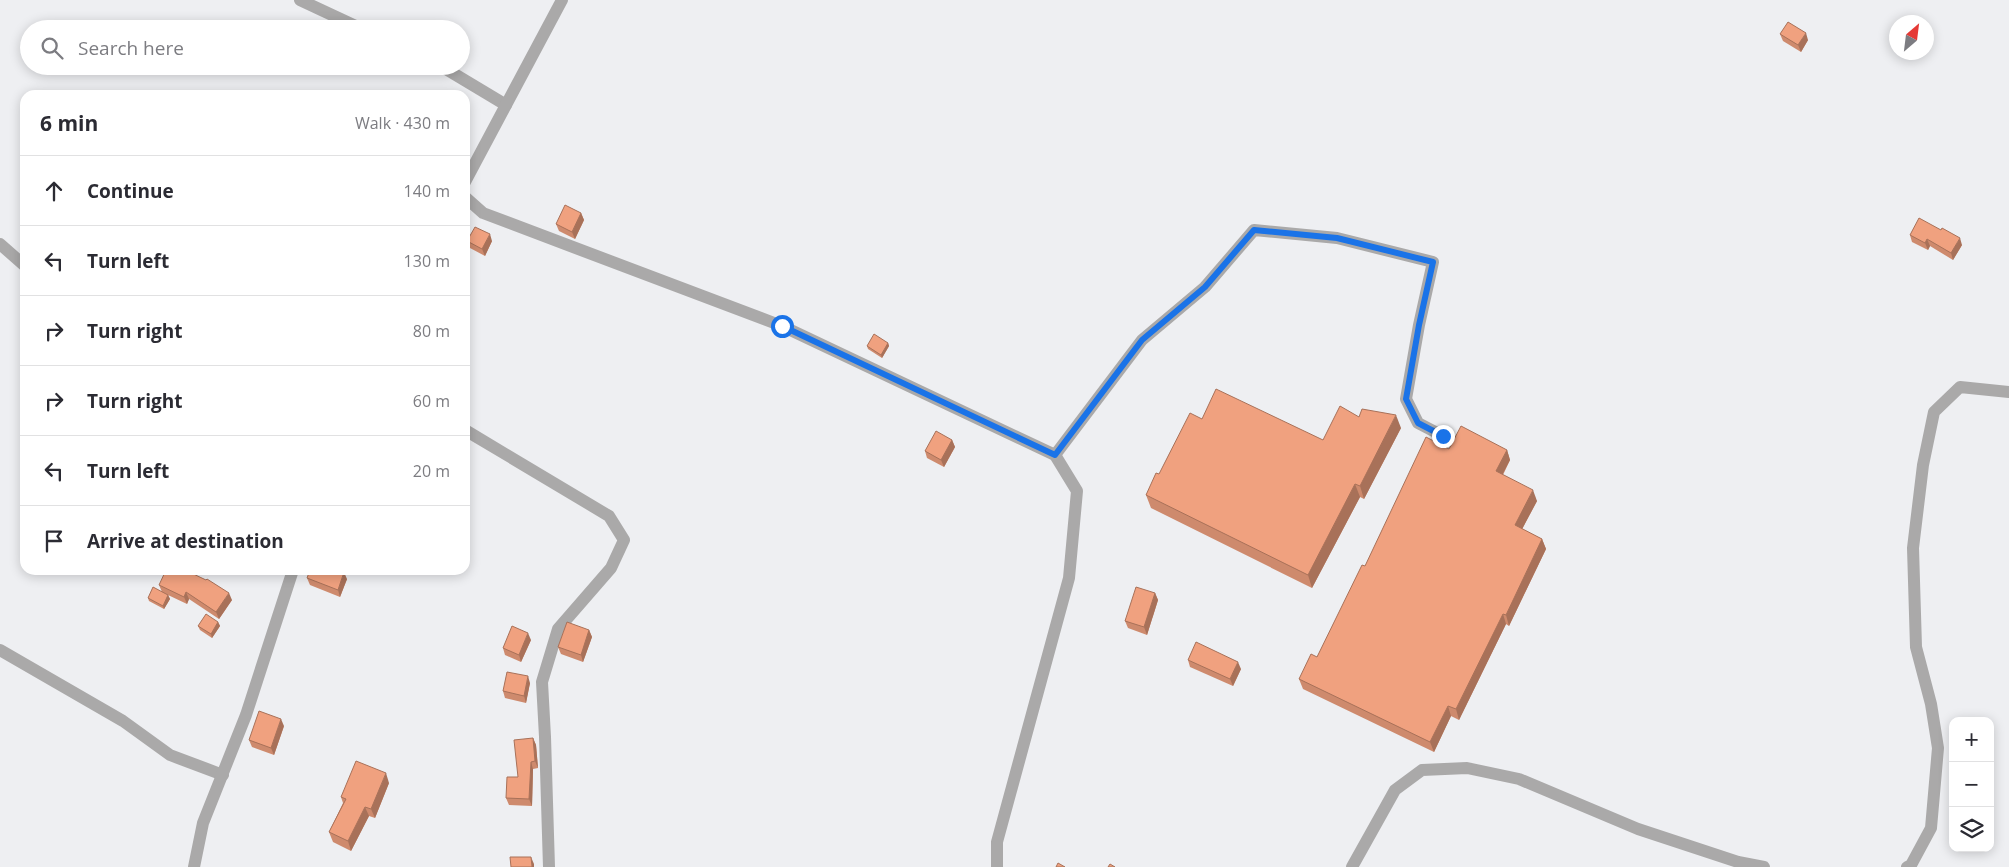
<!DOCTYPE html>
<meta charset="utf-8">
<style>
:root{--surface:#fff;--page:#f7f7f7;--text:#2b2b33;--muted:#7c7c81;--line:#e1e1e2}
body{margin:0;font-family:"Open Sans",sans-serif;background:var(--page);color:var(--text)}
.controls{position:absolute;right:15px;bottom:15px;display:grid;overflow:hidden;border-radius:10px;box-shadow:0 2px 12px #0003}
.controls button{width:45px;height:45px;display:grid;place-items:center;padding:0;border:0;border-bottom:1px solid var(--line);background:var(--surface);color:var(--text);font:25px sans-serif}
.compass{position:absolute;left:1889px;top:15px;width:45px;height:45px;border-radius:50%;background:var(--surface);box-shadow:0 2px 12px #0003;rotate:28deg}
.stop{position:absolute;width:15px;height:15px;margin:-11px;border:4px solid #1a73e8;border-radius:50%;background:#fff}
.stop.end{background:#1a73e8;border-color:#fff;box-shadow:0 1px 5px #0008}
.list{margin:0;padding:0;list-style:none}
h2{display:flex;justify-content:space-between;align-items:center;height:65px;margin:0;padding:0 20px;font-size:21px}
h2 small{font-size:16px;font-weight:400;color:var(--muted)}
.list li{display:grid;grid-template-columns:32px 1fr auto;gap:15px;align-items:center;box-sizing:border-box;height:70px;padding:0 20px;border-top:1px solid var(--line)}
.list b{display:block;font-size:19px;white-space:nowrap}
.list em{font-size:16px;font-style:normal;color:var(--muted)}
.icon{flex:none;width:28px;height:28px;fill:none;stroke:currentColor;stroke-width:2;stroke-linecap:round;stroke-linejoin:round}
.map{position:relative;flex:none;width:2009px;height:867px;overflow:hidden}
.search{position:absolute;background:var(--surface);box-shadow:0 2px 12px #0003;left:20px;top:20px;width:450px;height:55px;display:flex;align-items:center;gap:12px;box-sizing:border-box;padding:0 18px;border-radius:28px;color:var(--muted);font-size:19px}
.panel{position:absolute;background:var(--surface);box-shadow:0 2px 12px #0003;left:20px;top:90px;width:450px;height:485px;border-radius:15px}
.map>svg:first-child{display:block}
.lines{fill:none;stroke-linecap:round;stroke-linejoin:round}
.minor{stroke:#aaa9a9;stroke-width:12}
.wall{fill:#ce8a6d}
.shaded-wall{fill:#a87159}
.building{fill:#f0a17f;stroke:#a87159}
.route{stroke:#1a73e8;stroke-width:6}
</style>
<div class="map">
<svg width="2009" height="867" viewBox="0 0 2009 867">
<rect width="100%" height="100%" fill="#eeeff2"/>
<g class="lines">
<g class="minor">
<path d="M300,0l62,29"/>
<path d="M441,66l65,39"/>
<path d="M465,182l97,-182"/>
<path d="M465,197l18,16 299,113 273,129 22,36 -8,87 -72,264v25"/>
<path d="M0,244l25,22"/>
<path d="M465,430l144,86 15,24 -13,28 -53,61 -16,53 3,55 4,130"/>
<path d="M1055,455l87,-115 63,-53 49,-57 83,8 96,24 -14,63 -13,74 12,24 25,13"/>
<path d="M0,650l123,71 47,34 53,20"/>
<path d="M194,867l9,-44 43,-108 47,-145"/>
<path d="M1352,867l43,-77 27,-20 45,-2 52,11 119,50 100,33 26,5"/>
<path d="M1907,867l4,-2 20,-37 7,-80 -7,-44 -15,-57 -3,-99 10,-83 11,-53 26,-25 49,5"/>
</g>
</g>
<g class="wall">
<path d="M1780,34l28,6 -7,12 -18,-11z"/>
<path d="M581,213l3,7 -9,19 -16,-8 -3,-7z"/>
<path d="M1910,235l52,10 -9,15 -23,-14 -2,4 -16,-8z"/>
<path d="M467,241h25l-7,15 -15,-8z"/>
<path d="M888,343l1,3 -7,12 -14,-9 -1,-3z"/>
<path d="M1359,417l42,11 -37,71 -4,-2 -48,91 -161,-80 -5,-13 13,-21 164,-34z"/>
<path d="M952,440l3,7 -11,20 -17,-9 -2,-7z"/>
<path d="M1449,449l58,1 3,10 -7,15 34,26 -15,28 20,10 4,10 -37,77 -3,-2 -47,96 -8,-4 -17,36 -131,-63 -4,-10 18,-22 48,-91z"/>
<path d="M307,578l40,1 -7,18 -30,-12z"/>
<path d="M159,585l73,15 -13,19 -30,-20 -2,5 -19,-9 2,4 -6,10 -15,-8 -1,-3 14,-6z"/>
<path d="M1155,593l3,7 -11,35 -19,-7 -3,-7z"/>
<path d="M218,622l2,4 -8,12 -12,-8 -2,-4z"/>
<path d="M589,630l3,7 -9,25 -22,-8 -3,-7z"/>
<path d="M531,640l-10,22 -16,-7 -2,-7z"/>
<path d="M1188,660l53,9 -8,17 -43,-19z"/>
<path d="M530,683l-4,20 -21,-5 -2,-7z"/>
<path d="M284,726l-10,29 -22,-8 -3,-7z"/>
<path d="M533,738l3,7 2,23 -5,1 -1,37 -23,-1 -3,-7 12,-21z"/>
<path d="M389,783l-14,35 -6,-2 -18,35 -18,-9 -4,-10 14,-29 -2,-6z"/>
</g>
<g class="shaded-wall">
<path d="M1806,33l2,7 -7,12 -3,-7z"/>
<path d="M581,213l3,7 -9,19 -3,-7z"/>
<path d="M490,234l2,7 -7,15 -3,-7z"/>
<path d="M1960,238l2,7 -9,15 -2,-7z"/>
<path d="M1927,239l3,7 -2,4 -3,-7z"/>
<path d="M888,343l1,3 -7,12 -1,-3z"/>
<path d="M1396,415l5,13 -37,71 -4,-13z"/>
<path d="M952,440l3,7 -11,20 -3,-7z"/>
<path d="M1507,450l3,10 -11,21 -3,-10z"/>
<path d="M1355,484l5,13 -48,91 -4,-13z"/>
<path d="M1533,490l4,11 -18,34 -4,-10z"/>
<path d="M1542,539l4,10 -37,77 -3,-11z"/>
<path d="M344,572l3,7 -7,18 -2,-7z"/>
<path d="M186,592l3,7 -2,5 -3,-7z"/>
<path d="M229,593l3,7 -13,19 -3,-7z"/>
<path d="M1155,593l3,7 -11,35 -3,-8z"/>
<path d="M168,595l2,4 -6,10 -1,-3z"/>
<path d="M1503,614l3,10 -47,96 -3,-11z"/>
<path d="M218,622l2,4 -8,12 -1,-4z"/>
<path d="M589,630l3,7 -9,25 -2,-7z"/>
<path d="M528,633l3,7 -10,22 -2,-7z"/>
<path d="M1238,662l3,7 -8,17 -3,-7z"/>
<path d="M528,676l2,7 -4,20 -2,-7z"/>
<path d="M1448,706l3,10 -17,36 -4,-10z"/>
<path d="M281,719l3,7 -10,29 -3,-7z"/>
<path d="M533,738l3,7 2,23 -3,-7z"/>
<path d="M531,762l2,7 -1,37 -3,-7z"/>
<path d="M386,773l3,10 -14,35 -4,-9z"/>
<path d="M365,807l4,9 -18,35 -3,-10z"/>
<path d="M531,857l3,7v3h-2z"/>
</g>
<g class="building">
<path d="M1788,22l18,11 -8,12 -18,-11z"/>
<path d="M565,205l16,8 -9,19 -16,-8z"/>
<path d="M1919,218l22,12 1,-2 18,10 -9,15 -24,-14 -2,4 -15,-8z"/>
<path d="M475,227l15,7 -8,15 -15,-8z"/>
<path d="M874,334l14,9 -7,12 -14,-9z"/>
<path d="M1216,389l107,51 17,-34 19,11 3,-8 34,6 -36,71 -5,-2 -47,91 -162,-80 10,-22 3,1 31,-61 12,6z"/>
<path d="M1461,426l46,24 -11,21 37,19 -18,35 27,14 -36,76 -3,-1 -47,95 -8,-3 -18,36 -131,-63 12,-25 6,3 45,-92 3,1 61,-129 23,12z"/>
<path d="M936,431l16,9 -11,20 -16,-9z"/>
<path d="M166,570h19l21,10 1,-1 22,14 -13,19 -30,-20 -2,5 -25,-12z"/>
<path d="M310,570h29l5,2 -6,18 -31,-12z"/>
<path d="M153,587l15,8 -5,11 -15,-8z"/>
<path d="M1136,587l19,6 -11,34 -19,-6z"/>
<path d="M206,614l12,8 -7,12 -13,-8z"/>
<path d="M567,622l22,8 -8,25 -23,-8z"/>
<path d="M512,626l16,7 -9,22 -16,-7z"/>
<path d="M1196,642l42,20 -8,17 -42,-19z"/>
<path d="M507,672l21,4 -4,20 -21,-5z"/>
<path d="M259,711l22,8 -10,29 -22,-8z"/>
<path d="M533,738l2,23 -4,1 -2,37 -23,-1 1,-21h11l-4,-37z"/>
<path d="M356,761l30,12 -15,36 -6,-2 -17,34 -19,-9 17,-33 -5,-2z"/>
<path d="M510,857h21l1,10h-21z"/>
<path d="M1058,863l7,4h-9z"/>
<path d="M1110,864l5,3h-7z"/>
</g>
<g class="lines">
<path class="route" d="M782,326l273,129 87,-115 63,-53 49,-57 83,8 96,24 -14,63 -13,74 12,24 25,13"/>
</g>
</svg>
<div class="controls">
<button>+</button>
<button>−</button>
<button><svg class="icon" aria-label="layers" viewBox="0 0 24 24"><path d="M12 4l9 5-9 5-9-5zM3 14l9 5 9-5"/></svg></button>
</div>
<svg class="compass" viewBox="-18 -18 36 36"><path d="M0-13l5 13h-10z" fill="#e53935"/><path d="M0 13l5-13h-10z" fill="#7c7c81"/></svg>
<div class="stop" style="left:782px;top:326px"></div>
<div class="stop end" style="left:1443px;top:436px"></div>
<div class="search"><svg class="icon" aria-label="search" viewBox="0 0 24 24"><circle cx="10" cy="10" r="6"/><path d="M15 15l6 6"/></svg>Search here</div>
<section class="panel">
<h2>6 min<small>Walk · 430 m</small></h2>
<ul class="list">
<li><svg class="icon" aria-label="ahead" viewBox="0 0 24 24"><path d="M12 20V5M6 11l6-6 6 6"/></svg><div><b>Continue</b></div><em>140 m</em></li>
<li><svg class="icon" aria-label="left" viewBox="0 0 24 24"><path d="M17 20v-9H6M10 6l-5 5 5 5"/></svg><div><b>Turn left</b></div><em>130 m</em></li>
<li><svg class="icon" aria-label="right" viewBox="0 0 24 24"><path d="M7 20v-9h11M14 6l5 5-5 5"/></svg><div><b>Turn right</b></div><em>80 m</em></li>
<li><svg class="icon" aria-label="right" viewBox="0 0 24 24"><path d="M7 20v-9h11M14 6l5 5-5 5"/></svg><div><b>Turn right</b></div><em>60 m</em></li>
<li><svg class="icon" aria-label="left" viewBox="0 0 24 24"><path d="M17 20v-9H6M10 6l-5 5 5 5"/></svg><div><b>Turn left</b></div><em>20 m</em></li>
<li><svg class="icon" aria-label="arrive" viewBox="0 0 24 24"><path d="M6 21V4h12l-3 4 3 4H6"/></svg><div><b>Arrive at destination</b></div></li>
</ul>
</section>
</div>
